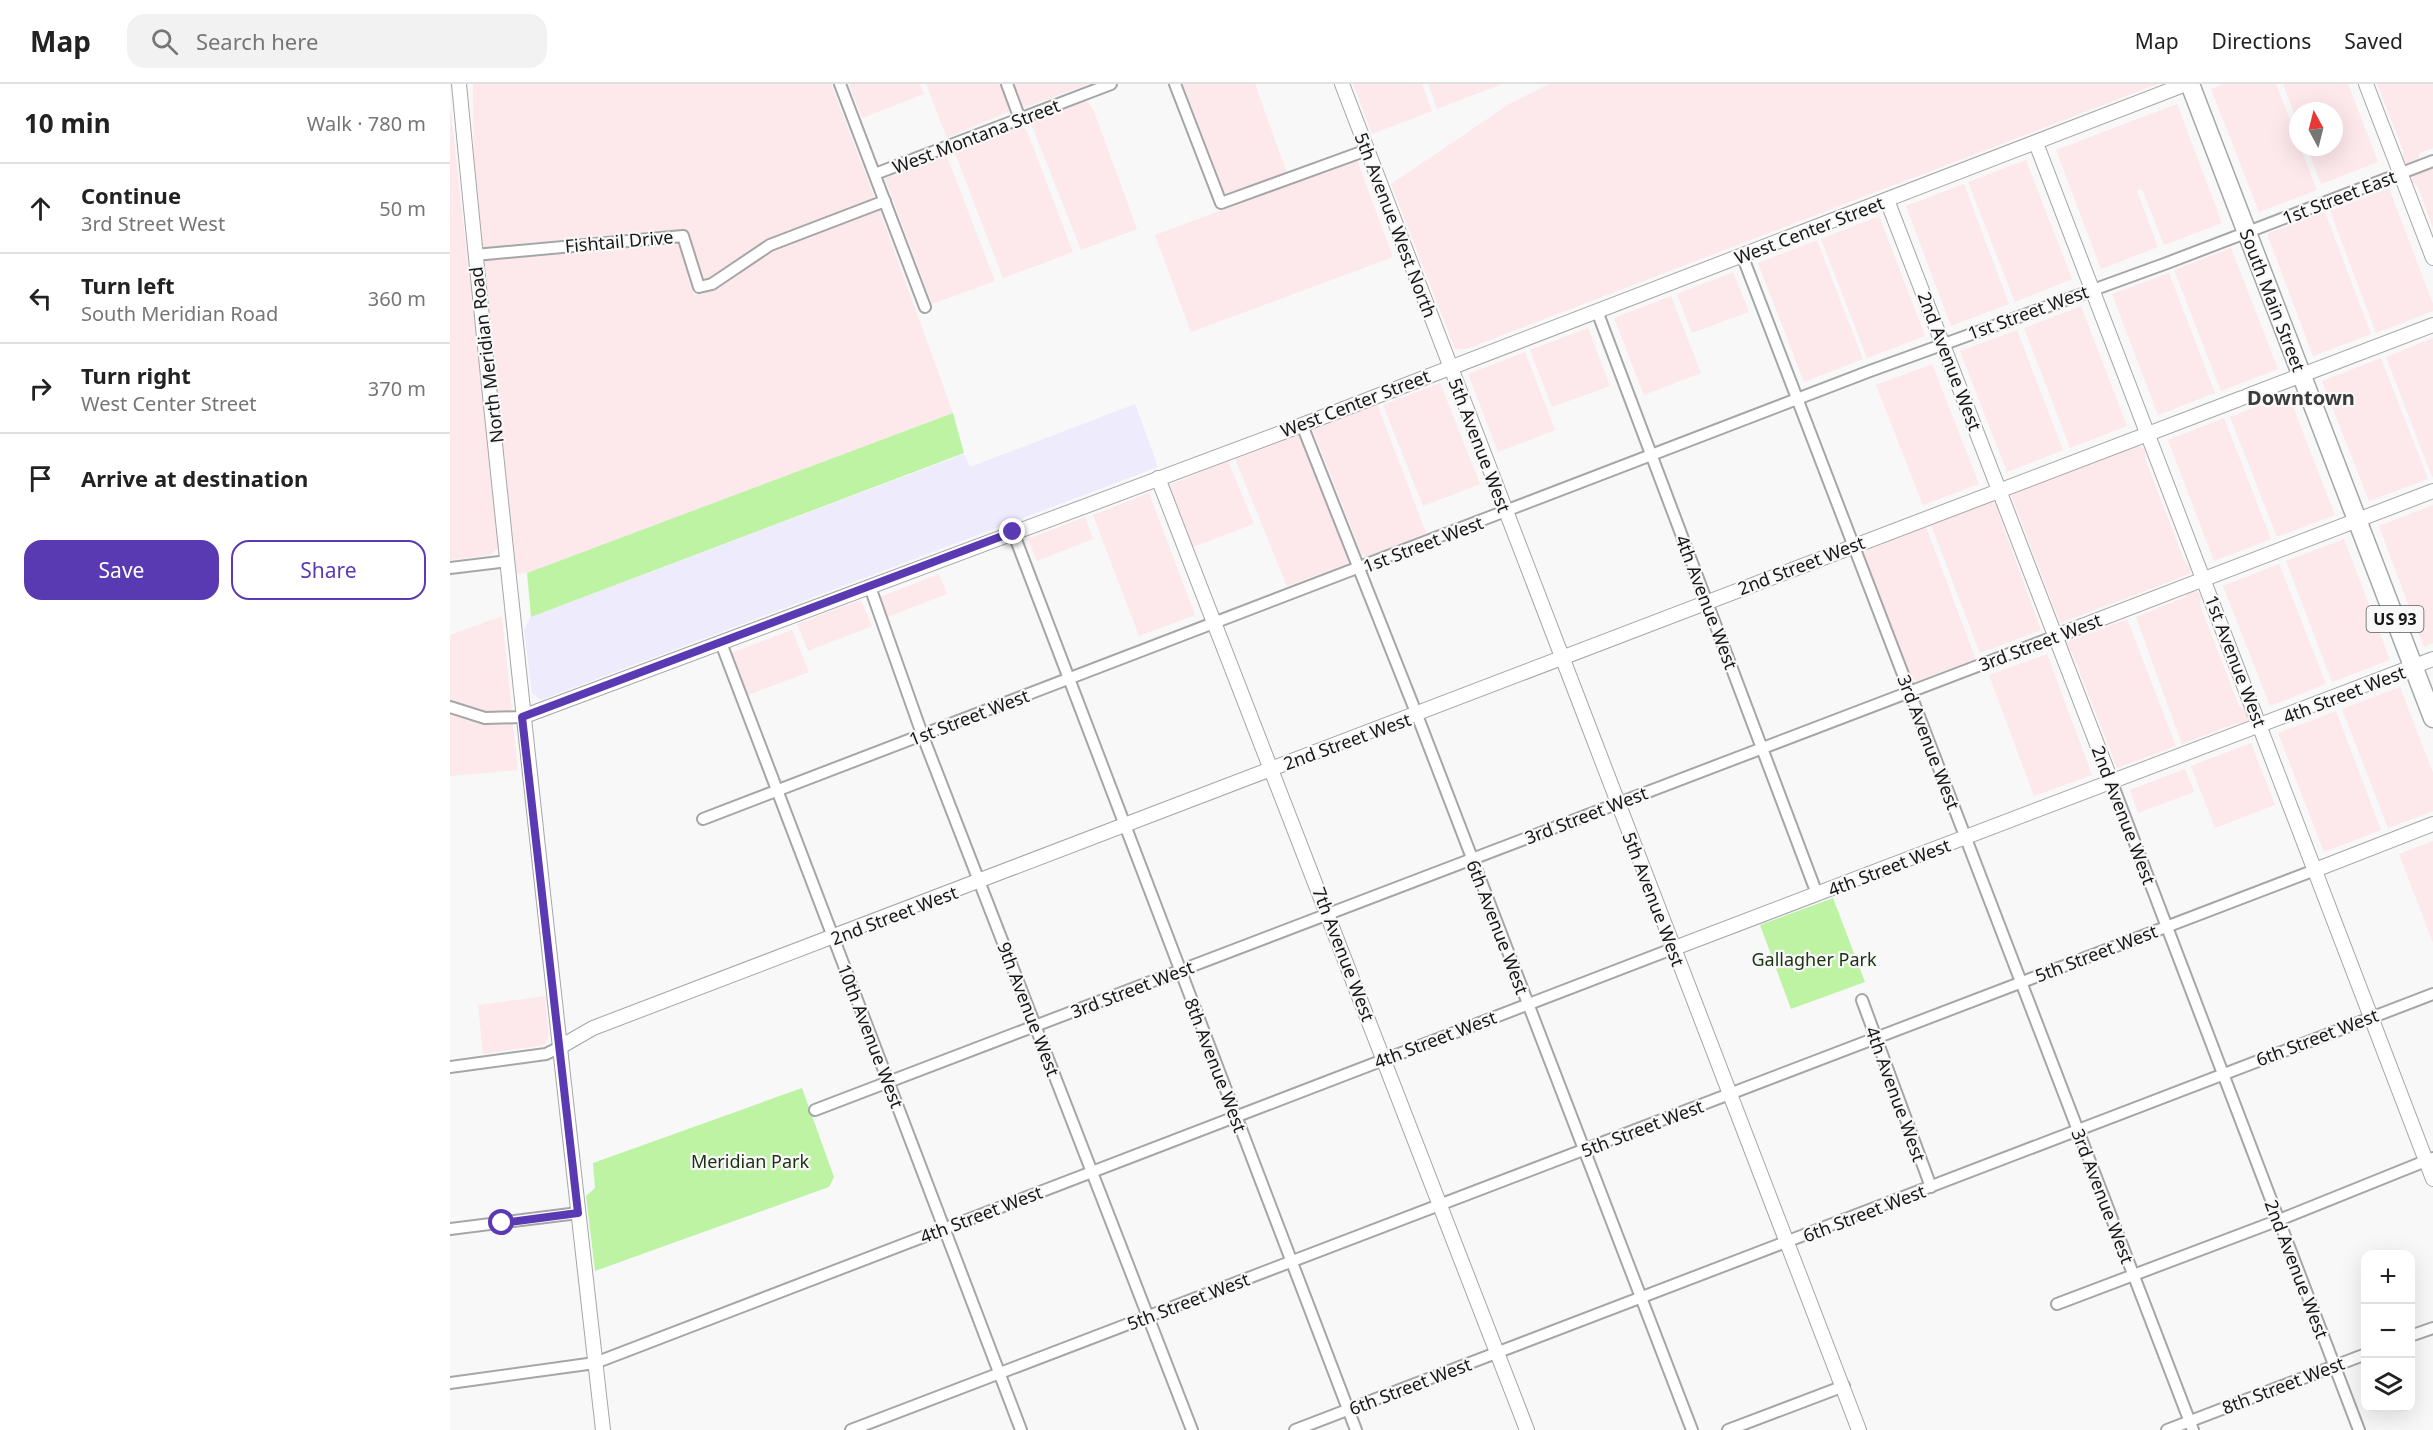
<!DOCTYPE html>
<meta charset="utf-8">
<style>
:root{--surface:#fff;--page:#f2f2f2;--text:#222;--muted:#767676;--line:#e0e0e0;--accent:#5a3ab2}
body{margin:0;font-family:"Noto Sans",sans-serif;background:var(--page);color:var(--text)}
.controls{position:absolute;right:18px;bottom:18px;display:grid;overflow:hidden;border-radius:12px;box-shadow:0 6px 24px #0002}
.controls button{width:54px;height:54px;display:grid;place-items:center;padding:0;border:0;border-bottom:2px solid var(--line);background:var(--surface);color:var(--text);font:30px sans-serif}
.compass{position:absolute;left:1839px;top:18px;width:54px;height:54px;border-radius:50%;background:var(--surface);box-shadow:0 6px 24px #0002;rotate:353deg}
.stop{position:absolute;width:18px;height:18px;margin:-14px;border:4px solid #5a3ab2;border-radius:50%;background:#fff}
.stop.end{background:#5a3ab2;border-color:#fff;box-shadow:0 2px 6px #0008}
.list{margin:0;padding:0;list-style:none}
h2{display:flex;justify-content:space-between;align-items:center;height:78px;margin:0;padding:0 24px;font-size:26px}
h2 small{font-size:20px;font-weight:400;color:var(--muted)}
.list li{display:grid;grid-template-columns:39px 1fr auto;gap:18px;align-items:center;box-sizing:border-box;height:90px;padding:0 24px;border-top:2px solid var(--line)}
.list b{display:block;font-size:22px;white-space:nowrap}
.list p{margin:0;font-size:20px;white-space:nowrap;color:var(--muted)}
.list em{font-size:20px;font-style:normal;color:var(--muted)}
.actions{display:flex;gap:12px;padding:18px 24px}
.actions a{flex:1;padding:14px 0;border:2px solid var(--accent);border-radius:18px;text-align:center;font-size:21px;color:var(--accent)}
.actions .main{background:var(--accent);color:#fff}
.icon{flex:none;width:33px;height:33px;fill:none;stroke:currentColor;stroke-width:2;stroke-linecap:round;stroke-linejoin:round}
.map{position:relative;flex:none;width:1983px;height:1346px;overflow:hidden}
header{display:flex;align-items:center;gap:36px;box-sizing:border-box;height:84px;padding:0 30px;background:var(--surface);border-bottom:2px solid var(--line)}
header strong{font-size:28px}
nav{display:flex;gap:33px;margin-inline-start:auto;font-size:21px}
.search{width:420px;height:54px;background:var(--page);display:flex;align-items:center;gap:15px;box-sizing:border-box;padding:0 21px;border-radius:18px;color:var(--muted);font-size:22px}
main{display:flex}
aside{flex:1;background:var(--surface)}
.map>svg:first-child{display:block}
.commercial{fill:#fde8ec}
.industrial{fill:#eeebfd}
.green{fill:#bef3a3}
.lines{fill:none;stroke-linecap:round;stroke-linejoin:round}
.minor-casing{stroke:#a5a6a7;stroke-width:14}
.tertiary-casing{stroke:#a5a6a7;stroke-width:16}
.primary-casing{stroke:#a5a6a7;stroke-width:21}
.minor{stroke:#fff;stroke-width:10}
.tertiary{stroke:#fff;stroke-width:14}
.primary{stroke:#fff;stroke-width:18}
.route{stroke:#5a3ab2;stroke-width:8}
.labels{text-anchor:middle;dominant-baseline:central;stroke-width:4.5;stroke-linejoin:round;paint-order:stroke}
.shield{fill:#f8f8f9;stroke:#5a5a5c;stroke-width:1.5}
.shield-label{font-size:16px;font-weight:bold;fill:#171718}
.street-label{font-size:18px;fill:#171718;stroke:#f8f8f9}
.park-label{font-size:18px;fill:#1c3110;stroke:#f8f8f9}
.neighbourhood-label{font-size:20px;font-weight:bold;fill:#3b3b3c;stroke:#f8f8f9}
</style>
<header>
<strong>Map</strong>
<div class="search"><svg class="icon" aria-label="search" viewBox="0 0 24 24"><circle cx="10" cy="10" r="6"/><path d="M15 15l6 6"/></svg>Search here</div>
<nav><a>Map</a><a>Directions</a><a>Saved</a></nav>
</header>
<main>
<aside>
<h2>10 min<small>Walk · 780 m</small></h2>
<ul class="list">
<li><svg class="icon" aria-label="ahead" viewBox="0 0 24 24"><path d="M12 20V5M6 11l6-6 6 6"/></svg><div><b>Continue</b><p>3rd Street West</p></div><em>50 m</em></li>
<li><svg class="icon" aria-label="left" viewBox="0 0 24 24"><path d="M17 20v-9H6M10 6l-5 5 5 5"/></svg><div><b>Turn left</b><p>South Meridian Road</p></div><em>360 m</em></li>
<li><svg class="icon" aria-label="right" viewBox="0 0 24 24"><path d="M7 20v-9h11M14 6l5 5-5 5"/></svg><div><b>Turn right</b><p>West Center Street</p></div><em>370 m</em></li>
<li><svg class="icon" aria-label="arrive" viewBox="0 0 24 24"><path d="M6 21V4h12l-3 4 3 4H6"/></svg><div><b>Arrive at destination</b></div></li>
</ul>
<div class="actions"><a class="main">Save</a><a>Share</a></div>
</aside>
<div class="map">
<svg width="1983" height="1346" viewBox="0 0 1983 1346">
<rect width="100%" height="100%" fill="#f8f8f9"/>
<g class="commercial">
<path d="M23,0h358l44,115 -108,42 -59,38 -8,-3 -13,-44 -163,11 -43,6 -7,-66z"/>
<path d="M399,0h71l4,10 -62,24z"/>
<path d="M476,0h75l9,27 -63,27z"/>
<path d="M562,0h74v1l-63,23z"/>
<path d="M733,0h72l32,89 -55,22 -7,-2z"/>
<path d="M903,0h69l10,27 -60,23z"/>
<path d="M978,0h72v1l-63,24z"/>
<path d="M1099,0h609l-692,265h-11l-64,-165 120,-81z"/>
<path d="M1774,0h52l41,106 -58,22 -48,-123z"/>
<path d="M1833,0h65l30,78 -57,22 -14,-37h27v-36h-36v13z"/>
<path d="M1927,0h56v64l-13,5 -3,10 -10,1 -4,-3v-11z"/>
<path d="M636,17l7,8 44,120 -56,21 -49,-124 4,-7z"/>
<path d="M1727,20l45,119 -58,22 -22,-56 -5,2 21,56 -57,22 -45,-119z"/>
<path d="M0,21l50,441 -9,9 -41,5z"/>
<path d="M566,43h7l4,4 46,121 -70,26 -49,-127z"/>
<path d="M496,70l49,127 -63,23 -47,-126z"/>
<path d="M907,76l36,97 -202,75 -36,-97z"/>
<path d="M1576,76l46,119 -57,23 -47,-120z"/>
<path d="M1983,81v63l-15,-41 -7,-6 5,-11z"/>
<path d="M1514,100l45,120 -58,22 -45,-120z"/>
<path d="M1939,104l44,116v7l-57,22 -46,-122z"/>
<path d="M429,125l74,204 -426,160 -10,1 -34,-314 123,-14 69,-5 6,4 13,50 21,-5 58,-41z"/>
<path d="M1875,128l46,122 -58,22 -46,-122z"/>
<path d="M1429,132l46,120 -58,22 -46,-119z"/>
<path d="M1367,156l46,119 -59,23 -46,-119z"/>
<path d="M1781,164l47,121 -57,22 -47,-121z"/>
<path d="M1283,188l16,40 -57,21 -15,-39z"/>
<path d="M1719,189l46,120 -57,22 -46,-121z"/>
<path d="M1221,212l30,77 -57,22 -30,-77z"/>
<path d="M1631,222l46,120 -57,22 -46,-120z"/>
<path d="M1138,244l22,58 -58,21 -22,-57z"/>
<path d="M1567,246l46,120 -56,22 -47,-121z"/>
<path d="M1983,254v139h-1l-46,-120z"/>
<path d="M1075,268l30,78 -57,22 -30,-78z"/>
<path d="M1931,274l47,121 -59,22 -47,-120z"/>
<path d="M1482,280l47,120 -56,21 -47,-120z"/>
<path d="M990,299l40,101 -57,22 -40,-101z"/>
<path d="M1838,310l47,121 -58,22 -47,-120z"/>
<path d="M927,320l49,129 -60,24 -4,-2 -49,-125z"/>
<path d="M1774,334l47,121 -57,22 -46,-121z"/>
<path d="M847,351l4,2 48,123 -3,4 -59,22 -52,-127z"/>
<path d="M1687,360l8,6v9l39,101 6,8v6l-130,49 -49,-128z"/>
<path d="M778,377l26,63 -64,24 -21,-63z"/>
<path d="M699,409l46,122 -56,21 -46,-121z"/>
<path d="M1541,416l6,3 1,9 43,118 -61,23 -49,-128z"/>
<path d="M1983,421v138l-9,4 -45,-121z"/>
<path d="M635,433l8,22 -56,22 -9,-22z"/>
<path d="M1476,443l49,130 -1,3 -57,21 -8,-3 -47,-123 5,-5z"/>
<path d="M1894,455l46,121 -58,22 -46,-121z"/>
<path d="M1829,480l47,120 -56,22 -47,-120z"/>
<path d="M489,490l8,20 -62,24 -8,-20z"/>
<path d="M1740,507h6l5,5 -1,9 39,101 9,6v7l-2,4 -12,1 -52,20 -46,-127 49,-20z"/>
<path d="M411,516l11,26 -64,25 -11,-27z"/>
<path d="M52,532l16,154 -68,6v-141z"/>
<path d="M1677,535l49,127 -59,22 -45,-116 -7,-8 3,-5 10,-1z"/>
<path d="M342,546l17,42 -61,23 -17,-42z"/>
<path d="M1597,570l45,121 -58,21 -45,-121z"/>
<path d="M1950,603l33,86v38l-45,17 -46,-119z"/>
<path d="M1886,627l45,119 -57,22 -46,-119z"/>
<path d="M1801,659l24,62 -60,23 -24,-62z"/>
<path d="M1735,685l9,23 -56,21 -8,-23z"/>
<path d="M1983,757v102l-34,-89z"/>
<path d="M95,912l4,39 -4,10 -62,9 -5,-49z"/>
</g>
<path class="industrial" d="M685,320l23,63 -617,233 -9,-7 -8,-64 7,-12 433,-163 6,13z"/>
<g class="green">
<path d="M503,329l11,40 -433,164 -4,-44z"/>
<path d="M1383,814l32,84 -74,27 -31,-84z"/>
<path d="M352,1004l32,89 -5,10 -234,84 -9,-75 9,-8 -2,-25z"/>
</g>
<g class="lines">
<defs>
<g id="minor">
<path d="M390,0l85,223"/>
<path d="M557,0l13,35"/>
<path d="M725,0l46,119 146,-53"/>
<path d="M425,90l236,-90"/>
<path d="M25,171l208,-19 16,51 13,-3 58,-39 115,-44"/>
<path d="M1292,171l451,1175"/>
<path d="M1147,227l220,583"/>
<path d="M852,341l115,290 275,715"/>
<path d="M563,448l343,898"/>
<path d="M0,484l58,-7"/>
<path d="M420,503l52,147 270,696"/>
<path d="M271,559l300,787"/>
<path d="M0,623l35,11 37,-1"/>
<path d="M1662,699l247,647"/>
<path d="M253,735l1167,-448 297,-108 266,-102"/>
<path d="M1412,916l69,187"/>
<path d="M0,983l96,-13 14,-7"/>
<path d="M365,1026l1241,-474"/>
<path d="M0,1145l128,-16"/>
<path d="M1607,1220l222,-84 154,-62"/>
<path d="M1960,1252l23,-8"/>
<path d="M0,1299l145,-20 1077,-414"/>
<path d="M401,1346l1464,-560"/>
<path d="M845,1346l1138,-436"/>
<path d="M1278,1346l116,-44"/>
<path d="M1717,1346l199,-76"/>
</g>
<g id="tertiary">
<path d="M9,0c43,449 93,898 144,1346"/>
<path d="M892,0l517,1346"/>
<path d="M1916,0l67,174"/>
<path d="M1586,59l397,1036"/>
<path d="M1437,116l225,583"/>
<path d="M1797,312l186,-71"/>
<path d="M708,394l369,952"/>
<path d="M1606,552l377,-145"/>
<path d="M72,633l780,-292 884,-341"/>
<path d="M1865,786l118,-46"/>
<path d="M1222,865l761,-290"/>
<path d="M110,963l33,-19 1649,-630"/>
</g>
<path id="primary" d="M1740,0l243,634"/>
</defs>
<use href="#minor" class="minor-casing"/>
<use href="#tertiary" class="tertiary-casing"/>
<use href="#primary" class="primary-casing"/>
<use href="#minor" class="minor"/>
<use href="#tertiary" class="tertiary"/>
<use href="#primary" class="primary"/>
</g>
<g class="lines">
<path class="route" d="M52,1139l76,-10 -56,-496 491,-185"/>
</g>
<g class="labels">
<rect class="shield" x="1916.5" y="522" width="57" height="26" rx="4.5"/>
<g class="shield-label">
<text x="1945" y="535">US 93</text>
</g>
<g class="street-label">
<text transform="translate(526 52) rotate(-21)">West Montana Street</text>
<text transform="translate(1889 113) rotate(-21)">1st Street East</text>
<text transform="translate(946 141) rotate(69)">5th Avenue West North</text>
<text transform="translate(1359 146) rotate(-21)">West Center Street</text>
<text transform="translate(169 157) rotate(-5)">Fishtail Drive</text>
<text transform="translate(1823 216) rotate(69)">South Main Street</text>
<text transform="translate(1578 228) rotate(-20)">1st Street West</text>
<text transform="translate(36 271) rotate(-97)">North Meridian Road</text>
<text transform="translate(1500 277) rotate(69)">2nd Avenue West</text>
<text transform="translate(905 319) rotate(-21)">West Center Street</text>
<text transform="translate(1030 361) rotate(69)">5th Avenue West</text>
<text transform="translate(973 460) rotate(-21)">1st Street West</text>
<text transform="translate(1351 481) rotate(-21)">2nd Street West</text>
<text transform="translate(1257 518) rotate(69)">4th Avenue West</text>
<text transform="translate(1590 558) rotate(-21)">3rd Street West</text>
<text transform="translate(1786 577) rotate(69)">1st Avenue West</text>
<text transform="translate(1894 610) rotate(-21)">4th Street West</text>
<text transform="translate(519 633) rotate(-21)">1st Street West</text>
<text transform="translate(897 657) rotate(-20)">2nd Street West</text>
<text transform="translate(1479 658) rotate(69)">3rd Avenue West</text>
<text transform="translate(1136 731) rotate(-21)">3rd Street West</text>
<text transform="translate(1674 731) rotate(69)">2nd Avenue West</text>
<text transform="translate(1439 783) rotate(-21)">4th Street West</text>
<text transform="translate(1204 815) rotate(69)">5th Avenue West</text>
<text transform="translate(444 831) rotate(-21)">2nd Street West</text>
<text transform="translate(1048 843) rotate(69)">6th Avenue West</text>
<text transform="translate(1646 869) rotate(-21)">5th Street West</text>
<text transform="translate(894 870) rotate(69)">7th Avenue West</text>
<text transform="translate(682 905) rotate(-21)">3rd Street West</text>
<text transform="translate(579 925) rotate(69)">9th Avenue West</text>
<text transform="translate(421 952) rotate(69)">10th Avenue West</text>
<text transform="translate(1867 953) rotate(-21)">6th Street West</text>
<text transform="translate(985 955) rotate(-21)">4th Street West</text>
<text transform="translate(766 981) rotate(69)">8th Avenue West</text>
<text transform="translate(1446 1010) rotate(70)">4th Avenue West</text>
<text transform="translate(1192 1044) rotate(-21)">5th Street West</text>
<text transform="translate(1653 1112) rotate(69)">3rd Avenue West</text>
<text transform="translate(1414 1129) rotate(-21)">6th Street West</text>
<text transform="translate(531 1130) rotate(-21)">4th Street West</text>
<text transform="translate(1847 1185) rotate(69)">2nd Avenue West</text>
<text transform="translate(738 1217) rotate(-21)">5th Street West</text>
<text transform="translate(1833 1301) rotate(-21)">8th Street West</text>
<text transform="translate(960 1302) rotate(-21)">6th Street West</text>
</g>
<g class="park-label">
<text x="1364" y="875">Gallagher Park</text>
<text x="300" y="1077">Meridian Park</text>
</g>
<g class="neighbourhood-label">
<text x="1851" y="313">Downtown</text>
</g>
</g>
</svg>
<div class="controls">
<button>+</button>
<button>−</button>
<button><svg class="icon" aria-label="layers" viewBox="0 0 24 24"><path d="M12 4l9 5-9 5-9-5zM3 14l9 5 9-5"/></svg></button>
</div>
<svg class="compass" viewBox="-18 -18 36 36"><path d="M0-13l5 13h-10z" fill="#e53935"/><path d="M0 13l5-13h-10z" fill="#767676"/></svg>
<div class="stop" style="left:52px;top:1139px"></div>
<div class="stop end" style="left:563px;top:448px"></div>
</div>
</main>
